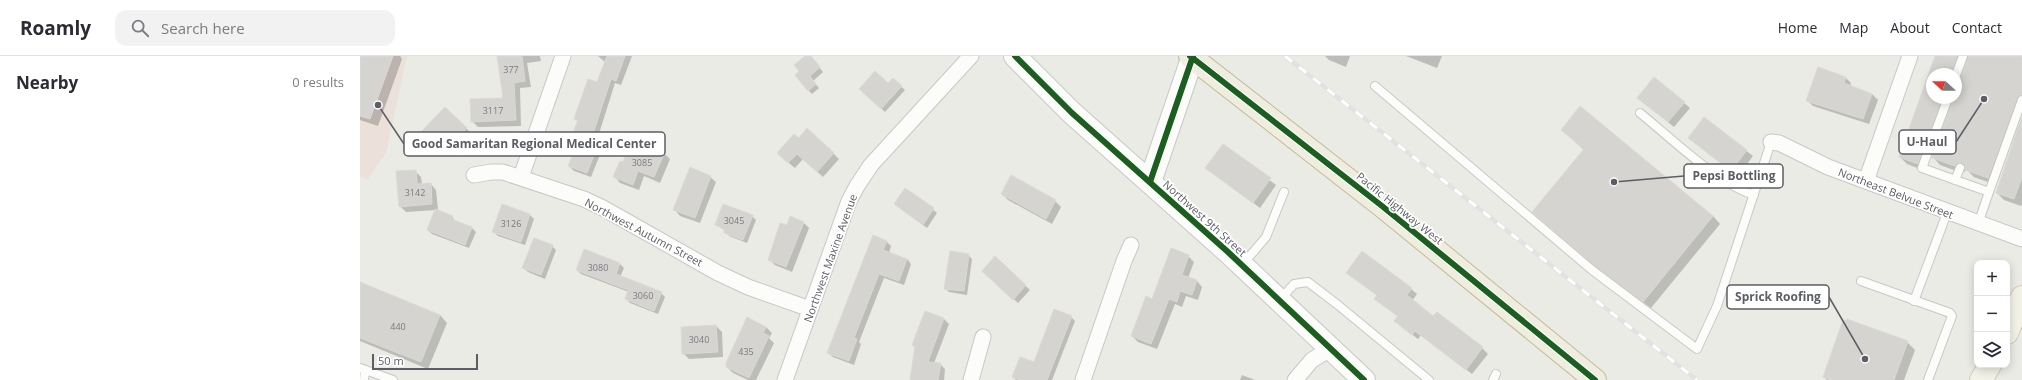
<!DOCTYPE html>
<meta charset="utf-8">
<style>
:root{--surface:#fff;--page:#f2f2f3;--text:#2b2b33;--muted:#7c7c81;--line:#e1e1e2}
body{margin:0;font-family:"Open Sans",sans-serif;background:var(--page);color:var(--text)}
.controls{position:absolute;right:12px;bottom:12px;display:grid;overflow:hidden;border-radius:8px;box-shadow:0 2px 10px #0003}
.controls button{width:36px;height:36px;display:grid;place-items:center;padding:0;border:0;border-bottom:1px solid var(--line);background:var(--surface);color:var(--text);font:20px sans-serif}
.compass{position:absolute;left:1566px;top:12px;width:36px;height:36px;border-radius:50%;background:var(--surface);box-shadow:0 2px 10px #0003;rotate:291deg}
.scale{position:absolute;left:12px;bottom:10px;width:106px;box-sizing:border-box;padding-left:4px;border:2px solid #5b5e64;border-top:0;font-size:11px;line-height:14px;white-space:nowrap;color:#5b5e64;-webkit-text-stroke:3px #fff;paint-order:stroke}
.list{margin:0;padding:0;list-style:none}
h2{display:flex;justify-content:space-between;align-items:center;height:52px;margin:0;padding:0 16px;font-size:17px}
h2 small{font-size:13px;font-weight:400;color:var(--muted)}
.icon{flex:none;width:22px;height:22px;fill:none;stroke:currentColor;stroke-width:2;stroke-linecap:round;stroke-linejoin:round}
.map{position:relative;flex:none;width:1662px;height:324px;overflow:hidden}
header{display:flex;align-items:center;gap:24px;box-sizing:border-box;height:56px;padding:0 20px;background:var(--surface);border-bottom:1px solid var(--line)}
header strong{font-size:19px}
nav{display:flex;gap:22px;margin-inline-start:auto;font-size:14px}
.search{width:280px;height:36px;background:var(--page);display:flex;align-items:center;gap:10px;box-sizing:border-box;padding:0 14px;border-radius:12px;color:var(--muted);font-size:15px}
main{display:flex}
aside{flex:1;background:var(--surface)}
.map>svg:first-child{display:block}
.medical{fill:#ebe0da}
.shadow{fill:#0003;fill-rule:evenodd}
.building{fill:#d5d4d1;stroke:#dad9d5}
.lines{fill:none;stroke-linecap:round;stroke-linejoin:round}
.lane-casing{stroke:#c7c8c6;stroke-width:10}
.street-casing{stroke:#c7c8c6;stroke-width:17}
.secondary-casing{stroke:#c8c8c7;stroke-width:24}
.primary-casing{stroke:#d3cfb3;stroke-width:24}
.highway-casing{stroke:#c3bb92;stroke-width:24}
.lane{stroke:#fcfcfb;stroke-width:8}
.street{stroke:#fcfcfb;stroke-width:15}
.secondary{stroke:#fcfcfb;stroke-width:22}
.primary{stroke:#f2f2e7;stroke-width:22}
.highway{stroke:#eeede0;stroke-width:22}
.rail-casing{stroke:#e2e2e2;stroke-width:4.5}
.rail{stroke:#fff;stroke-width:3;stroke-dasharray:9;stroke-linecap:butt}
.cycleway-casing{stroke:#fff;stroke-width:8}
.cycleway{stroke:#1b5e20;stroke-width:6}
.labels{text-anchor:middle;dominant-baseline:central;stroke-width:3.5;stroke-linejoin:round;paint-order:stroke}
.number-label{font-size:9px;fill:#7a7c80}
.street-label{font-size:11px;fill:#5b5e64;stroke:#fff}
.leader{fill:none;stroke:#5b5e64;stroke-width:1.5}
.callout-dot{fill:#5b5e64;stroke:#fff;stroke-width:1.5}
.callout{fill:#fff;stroke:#5b5e64;stroke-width:1.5}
.callout-label{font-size:12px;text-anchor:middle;font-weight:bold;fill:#5b5e64}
</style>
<header>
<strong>Roamly</strong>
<div class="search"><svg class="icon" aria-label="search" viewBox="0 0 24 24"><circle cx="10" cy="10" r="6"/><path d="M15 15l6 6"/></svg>Search here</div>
<nav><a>Home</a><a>Map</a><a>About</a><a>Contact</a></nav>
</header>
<main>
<aside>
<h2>Nearby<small>0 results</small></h2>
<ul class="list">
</ul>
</aside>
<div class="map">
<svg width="1662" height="324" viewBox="0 0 1662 324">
<rect width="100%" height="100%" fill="#ebebe6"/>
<path class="medical" d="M0,0h47l-21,97 -19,27 -7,-4z"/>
<g class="shadow">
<path d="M0,0h40l2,3 -24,67 -18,-6z"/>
<path d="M138,0h42l1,5 -14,2 4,24 -11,1 1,38 -43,1 -6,-6 32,-22z"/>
<path d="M238,0h34l-11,29 -6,-2 -18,57 7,5 -13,32 -17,-6 -5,-5 5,-12 -6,-5 11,-27 -4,-3 22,-36 8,-21z"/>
<path d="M446,0h4l13,16 -10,9 6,7 -7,6 -4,-4 -7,-18z"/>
<path d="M965,0h25l-4,11 -17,-7z"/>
<path d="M1046,0h36l-5,12z"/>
<path d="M1576,0h86v55l-26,74 -22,-8 -7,-7 -5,3 -22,-8 -7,-8 21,-56 -4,2 -25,68 -18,-7 -7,-7zM1609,3l-7,19 -4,2 7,-19zM1572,18h24v24h-24z"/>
<path d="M1485,21l6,6 -1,4 22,7 6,6 -9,24 -56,-18 -6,-6z"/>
<path d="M533,23l12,11 -20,22 -20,-19 23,-9z"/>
<path d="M1285,47h39l6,5 -16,19z"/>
<path d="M85,52l27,26 -11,12 -9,-9 -16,16 -17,-17z"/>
<path d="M1344,62l49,38 -15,20 -43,-33z"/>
<path d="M1662,64v84l-1,2 -17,-6 -7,-7z"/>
<path d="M1202,74l151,86 7,8 -69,84 -47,-35 -63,-54 43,-69z"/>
<path d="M439,84l34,13 6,6 -16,18 -20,-18 -8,9 -11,-9z"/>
<path d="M863,89l53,40 -16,23 -53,-40z"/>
<path d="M304,97l6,6 -10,24 -16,-7 -5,14 -19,-7 -5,-6 8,-14z"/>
<path d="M55,115l6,6 1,8 9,-1 5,6 2,20h-2l16,7 4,5 16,6 4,4 -7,16 -37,-14 -4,-4 8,-20 -30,2 -6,-6z"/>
<path d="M350,121l6,5 -16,41 -20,-7 -5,-6z"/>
<path d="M546,133l31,24 -10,15 -32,-24z"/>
<path d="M642,138l53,7 6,6 -9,17 -44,-24z"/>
<path d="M143,150l27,9 4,4 -9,26 -27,-9 -4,-4z"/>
<path d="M392,160l4,4 -9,23 -18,-7 -3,-5 -10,-6z"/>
<path d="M444,167l5,5 -17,44 -17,-7 -6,-6z"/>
<path d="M526,185l5,5 -2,7 18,6 4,5 -7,21 -20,-7 -25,64 2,2 -7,21 -21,-8 -4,-4z"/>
<path d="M192,190l4,4 -11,29 -17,-7 -4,-4z"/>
<path d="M224,195l36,13 4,4 -4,9 41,16 4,4 -7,17 -28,-11 -4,-4 3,-7 -48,-18 -4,-4z"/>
<path d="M608,199l4,4 -5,36 -18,-3 -4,-4z"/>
<path d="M828,200l6,6 -6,16 9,3 5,6 -4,13 -12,-4 -4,11 -7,-3 -18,45 -19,-7 -6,-6 21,-36z"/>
<path d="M635,202l35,32 -12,13 -35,-32z"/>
<path d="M988,217l63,16 6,5 -5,7 21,17 49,30 6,6 -16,20 -51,-39 -3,4 -17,-13 -2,-9 -18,-13 -5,-5 2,-3z"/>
<path d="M0,227l80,32 7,8 -19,46 -68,-28z"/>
<path d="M566,256l18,7 5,5 -15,39 6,1 5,5 -1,11h-33l5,-32 -3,-3z"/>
<path d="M711,261l4,4 -23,59h-36l-3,-3 22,-14z"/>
<path d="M388,263l18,8 6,6 -3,5 5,5 -18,37h-8l-15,-7 -6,-6z"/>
<path d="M1486,266l61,20 8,8 -11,30h-77l-3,-3z"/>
<path d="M356,270l6,6 1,25 -34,2 -6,-6z"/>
<path d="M882,319l13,5h-15z"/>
</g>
<g class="building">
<path d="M0,0h33l-23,63 -10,-3z"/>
<path d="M137,0h25l3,25 -11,2 2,37 -45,2 -1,-23 33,-1z"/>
<path d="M247,0h18l-9,25 -5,-2 -19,58 8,3 -13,33 -19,-7 6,-14 -7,-3 11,-29 -4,-1 14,-40 9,3z"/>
<path d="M445,0h6l9,11 -10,9 6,8 -8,7 -13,-16 4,-4 -5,-6z"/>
<path d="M1575,0h22l-6,18h-19v24h10l-24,66 -19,-7z"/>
<path d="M1608,0h54v39l-5,3 -29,80 -23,-8v-5l-3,-2h-5l-2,3 -23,-8 21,-60h3v-6z"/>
<path d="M1458,11l28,10 -2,6 28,11 -9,25 -57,-18z"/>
<path d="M515,15l13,12 5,-5 9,8 -21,23 -22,-20z"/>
<path d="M1294,21l31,25 -17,20 -31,-24z"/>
<path d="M1220,50l133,110 -70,86 -48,-36 -63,-54 52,-63 -23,-19z"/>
<path d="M85,51l22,21 -13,13 -9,-9 -15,16 -13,-12z"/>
<path d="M1662,60v61l-8,22 -18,-6z"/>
<path d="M1344,61l43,33 -16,21 -43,-33z"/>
<path d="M447,72l27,25 -17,19 -20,-18 -9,9 -11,-10 17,-19 5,4z"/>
<path d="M272,83l33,13 -11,25 -16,-6 -5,14 -20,-8 7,-16 3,1z"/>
<path d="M863,88l48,34 -18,25 -48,-35z"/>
<path d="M330,111l21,9 -16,42 -22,-8z"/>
<path d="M56,114l1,14 14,-1 1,21 -33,3 -3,-36z"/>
<path d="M651,119l45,25 -10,19 -45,-25z"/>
<path d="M545,132l29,20 -11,17 -29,-21z"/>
<path d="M142,148l28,10 -9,28 -29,-10z"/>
<path d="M363,148l30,11 -10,25 -19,-7 1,-4 -10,-4z"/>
<path d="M75,153l18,7 -2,3 21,8 -7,18 -38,-15z"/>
<path d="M430,160l14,6 -18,45 -18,-7 12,-37 7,2z"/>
<path d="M513,179l14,6 -4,9 24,9 -8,22 -20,-7 -25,64 3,1 -8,22 -22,-8z"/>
<path d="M174,182l19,7 -12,30 -19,-7z"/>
<path d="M811,192l18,7 -7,20 15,5 -5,15 -12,-4 -3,11 -8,-3 -18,45 -20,-8 15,-40 6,3z"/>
<path d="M224,193l36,14 -4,11 46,18 -8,19 -29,-12 3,-9 -52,-20z"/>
<path d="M590,195l19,3 -5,37 -20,-2z"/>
<path d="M1002,195l50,37 -5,7 26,21 4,-4 46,35 -17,23 -51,-39 -3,4 -18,-14 4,-5 -24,-17 3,-4 -31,-22z"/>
<path d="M635,200l31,29 -13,15 -31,-29z"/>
<path d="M0,226l80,33 -19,47 -61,-24z"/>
<path d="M694,253l18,7 -25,64h-27l-8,-3 8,-20 14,5z"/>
<path d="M565,255l19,7 -16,44 13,1 -3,17h-28l5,-34 -3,-1z"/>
<path d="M387,261l19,10 -3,6 6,3 -20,42 -23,-11v-4z"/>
<path d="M1487,263l61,22 -14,39h-63l-8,-3 20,-57 3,1z"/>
<path d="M356,269l2,27 -36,2 -1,-27z"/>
</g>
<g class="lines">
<defs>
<g id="lane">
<path d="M1596,19l7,-19"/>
<path d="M1015,30l217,184 105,79 20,-43 54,-164"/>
<path d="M1588,42l-26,70 67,24 33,-92"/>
<path d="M1280,57c31,25 78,71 114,82"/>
<path d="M1595,124l5,-12"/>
<path d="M1618,168l11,-32"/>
<path d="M883,208l23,-27 18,-45"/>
<path d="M1501,225l89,32 2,3 -24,64"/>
<path d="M920,244l14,-16 14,-2 30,23 91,75"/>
<path d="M1554,245l33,-88"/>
<path d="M0,312l33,12"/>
<path d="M4,324l1,-10"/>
<path d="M1133,324l3,-6"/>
</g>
<g id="street">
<path d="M1411,86l8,1 49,24 194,72"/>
<path d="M114,119l17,-3h12l81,27 19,9 115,65 30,14 62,22"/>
<path d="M161,121l42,-121"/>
<path d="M1506,125l44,-125"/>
<path d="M425,324l64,-179 8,-15 14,-21 100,-109"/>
<path d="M611,324l12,-43"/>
<path d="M723,324l41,-119 7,-16"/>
<path d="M935,324l17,-20 18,-11"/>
</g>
<g id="secondary">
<path d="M655,0l57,57 156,139 136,128"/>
<path d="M790,126l43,-126"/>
</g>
<g id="primary">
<path d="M1647,277l15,-36"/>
<path d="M1621,324l9,-15"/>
</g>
<path id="highway" d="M830,0l192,150 213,174"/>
</defs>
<use href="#lane" class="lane-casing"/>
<use href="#street" class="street-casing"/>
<use href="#secondary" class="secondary-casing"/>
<use href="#primary" class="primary-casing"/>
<use href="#highway" class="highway-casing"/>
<use href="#lane" class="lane"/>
<use href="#street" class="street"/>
<use href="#secondary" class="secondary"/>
<use href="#primary" class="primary"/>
<use href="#highway" class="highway"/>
<defs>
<path id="rail" d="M925,0l412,324"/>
</defs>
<use href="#rail" class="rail-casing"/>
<use href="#rail" class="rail"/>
<defs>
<g id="cycleway">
<path d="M655,0l57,57 156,139 136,128"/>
<path d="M830,0l192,150 213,174"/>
<path d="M790,126l43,-126"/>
</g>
</defs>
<use href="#cycleway" class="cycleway-casing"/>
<use href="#cycleway" class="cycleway"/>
</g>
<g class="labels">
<g class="number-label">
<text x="151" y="13">377</text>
<text x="133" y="54">3117</text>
<text x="282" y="106">3085</text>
<text x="55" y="136">3142</text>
<text x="374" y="164">3045</text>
<text x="151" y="167">3126</text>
<text x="238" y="211">3080</text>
<text x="283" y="239">3060</text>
<text x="38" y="270">440</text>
<text x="339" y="283">3040</text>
<text x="386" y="295">435</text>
</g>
<g class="street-label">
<text transform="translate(1536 137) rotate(21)">Northeast Belvue Street</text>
<text transform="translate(1040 152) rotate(39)">Pacific Highway West</text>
<text transform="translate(845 162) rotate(42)">Northwest 9th Street</text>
<text transform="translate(284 176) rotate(28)">Northwest Autumn Street</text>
<text transform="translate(470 202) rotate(-70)">Northwest Maxine Avenue</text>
</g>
</g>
<path class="leader" d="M1624 43L1596 86M18 49L44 88M1254 126L1324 120M1505 303L1469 241"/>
<g class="callout-dot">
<circle cx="1624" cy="43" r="4"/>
<circle cx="18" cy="49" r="4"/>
<circle cx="1254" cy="126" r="4"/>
<circle cx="1505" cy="303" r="4"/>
</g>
<g class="callout">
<rect x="1539" y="74" width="57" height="24" rx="4"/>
<rect x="44" y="76" width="261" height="24" rx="4"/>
<rect x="1324" y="108" width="99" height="24" rx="4"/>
<rect x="1367" y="229" width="102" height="24" rx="4"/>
</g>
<g class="callout-label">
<text x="1567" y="90">U-Haul</text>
<text x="174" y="92">Good Samaritan Regional Medical Center</text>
<text x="1374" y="124">Pepsi Bottling</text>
<text x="1418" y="245">Sprick Roofing</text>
</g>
</svg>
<div class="controls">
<button>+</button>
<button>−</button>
<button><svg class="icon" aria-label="layers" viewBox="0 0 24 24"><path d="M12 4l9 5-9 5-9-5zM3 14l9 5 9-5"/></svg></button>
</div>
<svg class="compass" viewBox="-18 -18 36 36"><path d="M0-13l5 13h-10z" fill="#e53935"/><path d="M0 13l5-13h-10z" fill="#7c7c81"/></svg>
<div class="scale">50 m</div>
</div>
</main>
